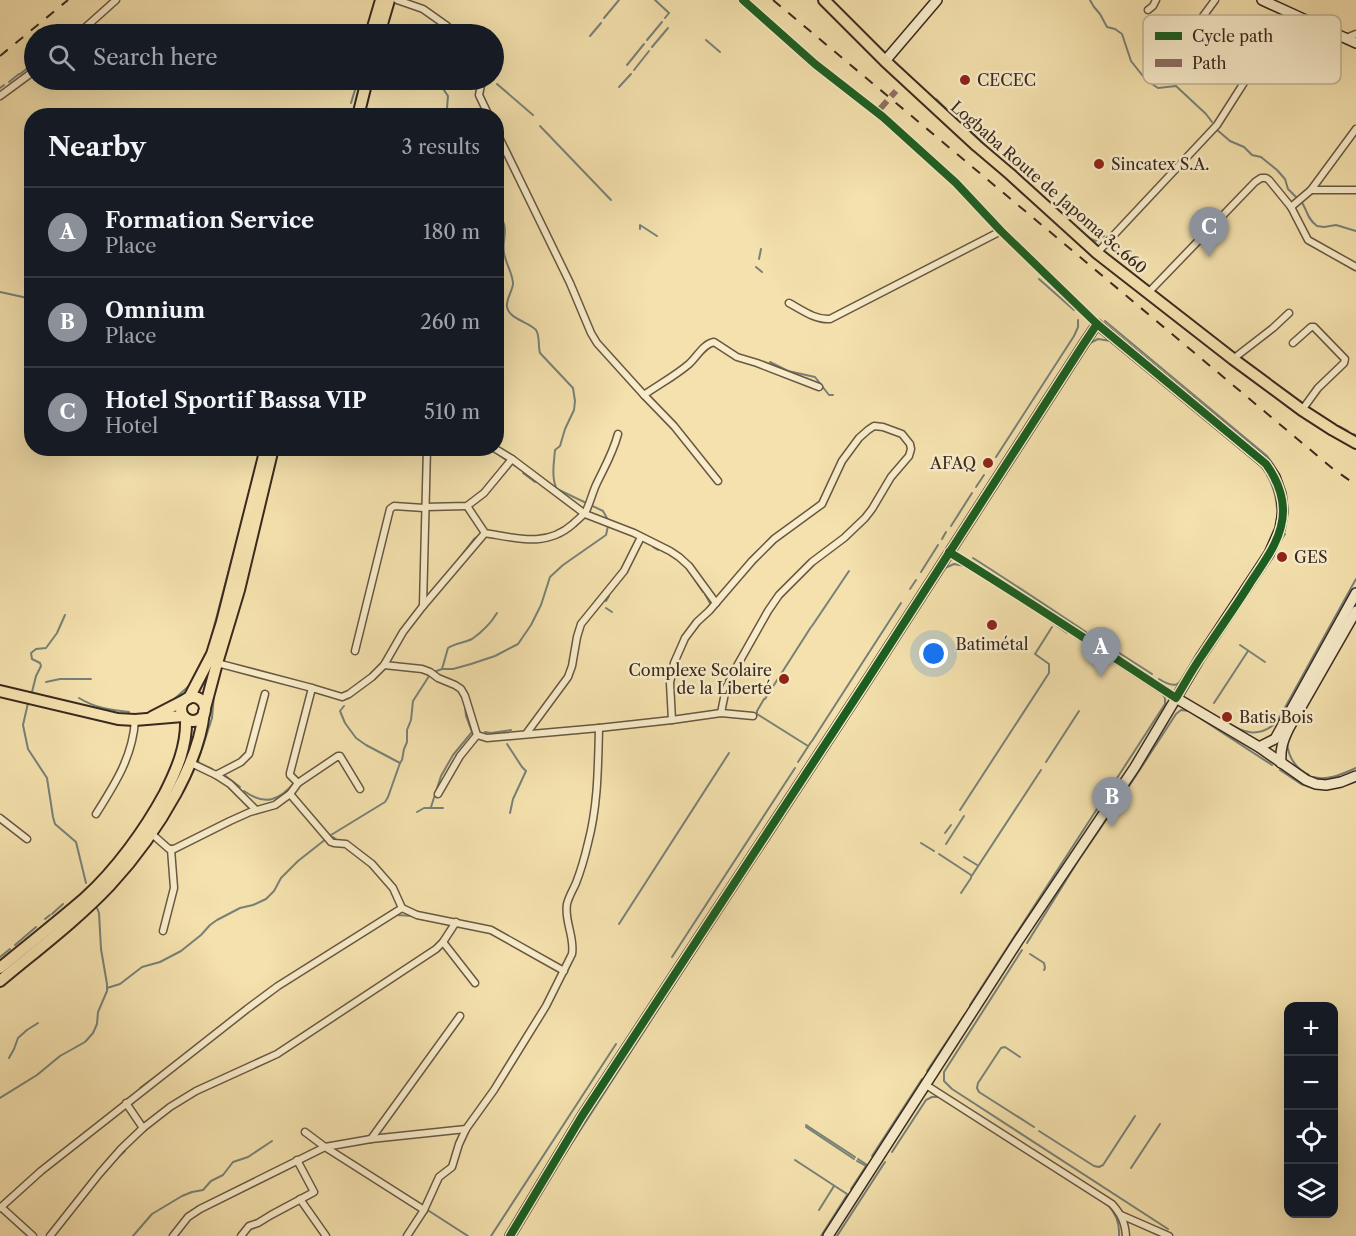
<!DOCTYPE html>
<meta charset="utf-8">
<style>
:root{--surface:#171b24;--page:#242831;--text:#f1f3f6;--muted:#9ea1a6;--line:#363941;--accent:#8c9099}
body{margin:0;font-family:"Libre Caslon Text",serif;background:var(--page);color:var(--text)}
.controls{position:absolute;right:18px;bottom:18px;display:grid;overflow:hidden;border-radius:12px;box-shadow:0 6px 24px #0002}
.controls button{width:54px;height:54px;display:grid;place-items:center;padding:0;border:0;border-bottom:2px solid var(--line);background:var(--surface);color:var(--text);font:30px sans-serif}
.you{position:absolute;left:934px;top:654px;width:21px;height:21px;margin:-15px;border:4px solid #fff;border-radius:50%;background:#1a73e8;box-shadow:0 0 0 9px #1a73e833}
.badge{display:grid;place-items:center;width:39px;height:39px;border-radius:50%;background:var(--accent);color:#fff;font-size:20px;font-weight:700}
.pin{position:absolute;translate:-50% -50px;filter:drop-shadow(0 2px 3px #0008)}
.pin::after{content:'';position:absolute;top:32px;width:21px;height:18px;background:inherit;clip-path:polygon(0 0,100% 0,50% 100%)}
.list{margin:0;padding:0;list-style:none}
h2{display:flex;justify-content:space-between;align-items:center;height:78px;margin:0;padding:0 24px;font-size:26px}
h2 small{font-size:20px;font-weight:400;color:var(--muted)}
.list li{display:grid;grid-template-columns:39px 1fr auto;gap:18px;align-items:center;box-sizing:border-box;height:90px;padding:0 24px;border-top:2px solid var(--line)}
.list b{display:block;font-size:22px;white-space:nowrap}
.list p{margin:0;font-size:20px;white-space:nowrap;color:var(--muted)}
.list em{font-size:20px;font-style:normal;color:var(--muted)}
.icon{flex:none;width:33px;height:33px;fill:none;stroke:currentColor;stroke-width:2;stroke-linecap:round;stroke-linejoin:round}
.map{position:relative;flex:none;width:1356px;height:1236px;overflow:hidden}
.search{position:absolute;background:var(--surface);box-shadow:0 6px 24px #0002;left:24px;top:24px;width:480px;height:66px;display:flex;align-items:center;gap:15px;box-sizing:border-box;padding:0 21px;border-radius:33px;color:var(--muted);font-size:22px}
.panel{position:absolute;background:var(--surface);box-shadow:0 6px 24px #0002;left:24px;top:108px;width:480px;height:348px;border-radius:24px}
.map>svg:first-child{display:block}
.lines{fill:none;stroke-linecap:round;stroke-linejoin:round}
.stream{stroke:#778178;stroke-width:2}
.street-casing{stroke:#685742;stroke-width:9}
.secondary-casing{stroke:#3a291f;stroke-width:12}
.primary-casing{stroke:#3a291f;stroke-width:14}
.street{stroke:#f8ecca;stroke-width:6}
.secondary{stroke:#f8ecca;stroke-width:9}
.primary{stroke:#f4e1ad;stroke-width:10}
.rail{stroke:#3a291f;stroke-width:2;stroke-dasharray:10 10;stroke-linecap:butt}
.quiet{stroke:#8d6e63;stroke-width:6;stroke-dasharray:12 6;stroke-linecap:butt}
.cycleway-casing{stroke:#f8ecca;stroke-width:11}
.cycleway{stroke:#1b5e20;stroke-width:8}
.poi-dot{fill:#8f2418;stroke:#f8ecca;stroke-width:2}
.labels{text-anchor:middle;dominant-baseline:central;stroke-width:5;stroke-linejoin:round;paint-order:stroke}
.poi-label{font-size:16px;fill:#3a291f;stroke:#f8ecca;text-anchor:start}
.street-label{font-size:16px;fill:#3a291f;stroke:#f8ecca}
.key{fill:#f8ecca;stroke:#bfb297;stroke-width:1.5}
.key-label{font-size:16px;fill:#3a291f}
</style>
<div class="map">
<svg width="1356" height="1236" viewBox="0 0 1356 1236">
<rect width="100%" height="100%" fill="#f4e1ad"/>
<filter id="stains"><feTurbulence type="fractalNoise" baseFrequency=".00333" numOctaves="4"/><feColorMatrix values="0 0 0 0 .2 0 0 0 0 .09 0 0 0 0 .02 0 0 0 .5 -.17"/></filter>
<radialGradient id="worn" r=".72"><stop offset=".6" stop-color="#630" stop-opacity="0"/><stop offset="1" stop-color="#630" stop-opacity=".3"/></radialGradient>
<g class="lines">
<g class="stream">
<path d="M655,0l14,13 -4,5"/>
<path d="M1090,0l4,7 6,7 7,13 8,2 7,5 9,27 15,19 12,8 18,-2 30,28 6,8"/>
<path d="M604,18l15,-18"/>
<path d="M590,36l11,-13"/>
<path d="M647,40l15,-18"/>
<path d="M706,40l14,12"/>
<path d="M652,47l16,-19"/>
<path d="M627,65l17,-21"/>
<path d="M634,70l15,-19"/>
<path d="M20,74l14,-11"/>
<path d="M433,80l6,3 9,13 -1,12 1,8"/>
<path d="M9,82l10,-8"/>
<path d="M497,84l36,31"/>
<path d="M619,87l12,-13"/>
<path d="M0,88l4,-3"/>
<path d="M936,99l25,24"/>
<path d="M351,103l4,-13"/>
<path d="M540,126l71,74"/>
<path d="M966,127l28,27"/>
<path d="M1216,129l14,12 14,6 8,8 9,2 16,13 8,9 3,10 8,8"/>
<path d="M1000,172l23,22"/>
<path d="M1300,200c8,9 5,17 17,26l7,1 12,-2 20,6"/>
<path d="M496,213c5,3 7,6 8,11 3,9 -2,19 0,28 1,11 9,21 9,32 -1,8 -7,15 -6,23 2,12 22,15 29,23 4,6 2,16 4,23l33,35 2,13 -1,9 -9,19 -5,17 -5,4c-1,12 -4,29 2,39l46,22 5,9"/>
<path d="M640,229v-4l17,11"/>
<path d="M1085,235l6,4 5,2 8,-5"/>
<path d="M759,259l2,-10"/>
<path d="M756,267l6,5"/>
<path d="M1039,279l35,31"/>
<path d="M0,292l32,7"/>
<path d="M1105,321l162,135c12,15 19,31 20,50"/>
<path d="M1088,344l10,-5 13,2"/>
<path d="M770,362l18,9 27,6 14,18h4"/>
<path d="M1339,426l9,5"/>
<path d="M1353,434l3,1"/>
<path d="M499,455l22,15"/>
<path d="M996,457l78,-121 4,-9v-7"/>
<path d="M523,473l12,9"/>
<path d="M1267,475c8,14 11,27 10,43"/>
<path d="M976,487l8,-12"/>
<path d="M951,526l21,-33"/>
<path d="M942,539l4,-7"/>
<path d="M653,547l5,3"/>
<path d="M1276,548l9,-14 -2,-1 1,-3"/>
<path d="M661,550l6,3"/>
<path d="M973,558c38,24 75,49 113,74"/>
<path d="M945,568l9,-4 11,2 74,47"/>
<path d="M451,569l23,-30 8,-6"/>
<path d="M921,572l17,-27"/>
<path d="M695,580l4,6"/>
<path d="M699,586l4,6"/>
<path d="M910,589l6,-9"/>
<path d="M705,594l6,11"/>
<path d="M606,601l3,-5"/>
<path d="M606,608l6,4"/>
<path d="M1047,619l20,14"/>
<path d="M812,626l37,-55"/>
<path d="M1212,632l54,-83"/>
<path d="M1093,636l59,38"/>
<path d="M210,642l40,-152"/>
<path d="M1240,645l25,17"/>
<path d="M868,654l33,-51"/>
<path d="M442,669l6,-21c7,-5 16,-5 24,-9 10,-7 19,-16 25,-26"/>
<path d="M1159,679c21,13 21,3 32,-15"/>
<path d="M46,682l14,-3h31"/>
<path d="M32,692l4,-16 5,-10 -1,-3 -8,-4 -1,-6 5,-4 10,-1 11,-15 8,-18"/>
<path d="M79,698c16,10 32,12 50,14"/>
<path d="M764,699l-7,12v3l51,32"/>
<path d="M765,699l46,-72"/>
<path d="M172,701l18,-16"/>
<path d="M28,703l-5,22 5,24 19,29 6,39 2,7 21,18 10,41"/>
<path d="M1214,703l34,-52"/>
<path d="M344,706l-4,5 5,12 11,15 10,7 34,18"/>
<path d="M1224,720c19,13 34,19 53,2l79,-143"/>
<path d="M485,732l6,1 20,-3"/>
<path d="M812,741l56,-87"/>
<path d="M1287,742c1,15 8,26 22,33"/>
<path d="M507,744l15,23 4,4 -13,28 -3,14"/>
<path d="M202,749l10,-31 2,-23"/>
<path d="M201,752l-3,8 1,3 13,6"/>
<path d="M798,762l13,-20"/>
<path d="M1046,762l33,-51"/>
<path d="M1280,770l21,14 14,5"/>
<path d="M223,774l17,13"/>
<path d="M1313,777c15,4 29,-3 43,-9"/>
<path d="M1318,789h10l11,-2"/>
<path d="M244,791c21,15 35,10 51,-9"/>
<path d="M1122,797l54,-83 5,-4 8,1 83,54"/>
<path d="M431,807l10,-31 12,-21 19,-23 -6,-16 -1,-10"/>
<path d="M960,810l89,-137v-9l-14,-10 17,-27"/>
<path d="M417,812l7,-4h19"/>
<path d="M945,833l6,-8"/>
<path d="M333,837l5,4"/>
<path d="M921,843l13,8"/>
<path d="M946,844l18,-28"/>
<path d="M939,854l32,21"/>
<path d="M964,857l13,8"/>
<path d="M971,877l70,-107"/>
<path d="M961,893l10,-15"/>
<path d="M52,914l11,-10"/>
<path d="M396,915l18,1"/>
<path d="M45,919l5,-4"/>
<path d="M619,924l110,-171"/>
<path d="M706,934l13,-20"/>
<path d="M1027,943l51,-82 39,-57"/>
<path d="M15,945l21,-18"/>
<path d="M1030,954l14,9 1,5 -1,2"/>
<path d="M0,957l10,-8"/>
<path d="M672,957l123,-189"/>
<path d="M107,988l13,-4 22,-17 18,-5 21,-11 20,-16 9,-10 7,-5 23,-12 13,-3 13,-6 8,-8 7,-13 17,-17 33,-26 54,-33 3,-5 12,-34 2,-3 2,-11 3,-7v-12l4,-10 2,-19 18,-28 11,-4h11l18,-5 24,-8 23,-12 13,-19 10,-20 9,-28 13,-12 43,-30 2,-9"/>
<path d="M970,1005l195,-301v-6l-3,-4 -86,-56"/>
<path d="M1020,1057l-15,-10 -4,1 -23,35 -1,5 2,4 55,35"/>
<path d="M9,1058l5,-9 4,-11 9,-8 11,-7"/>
<path d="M927,1071l38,-57"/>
<path d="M944,1072l78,-122"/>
<path d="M944,1073v8l8,8 216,140"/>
<path d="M140,1088l27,-20"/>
<path d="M0,1098l37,-23 23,-19 25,-14 8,-9 4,-9 1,-12 9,-21v-7l-6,-35 -2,-36 -2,-5"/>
<path d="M806,1125l49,32"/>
<path d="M806,1127l48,32"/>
<path d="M1039,1131l55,35 5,1 4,-2 32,-49"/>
<path d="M892,1152l34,-52 6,-3h9"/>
<path d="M872,1156l50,-77"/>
<path d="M563,1157l143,-222"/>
<path d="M858,1159l9,6"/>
<path d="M795,1160l52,34"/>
<path d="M114,1161l11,-10"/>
<path d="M1131,1168l29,-44"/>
<path d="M851,1189l15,-23 -9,-5"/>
<path d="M1107,1204c9,9 13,19 12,32"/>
<path d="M426,1209l42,27"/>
<path d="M819,1210l15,-24"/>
<path d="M133,1236l19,-22 30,-18 10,-4 11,-2 8,-9 12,-6 10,-13 15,-5 24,-16"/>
<path d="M491,1236l125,-192"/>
<path d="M821,1236l26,-41"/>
<path d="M837,1236l48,-74"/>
</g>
<defs>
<g id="street">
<path d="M397,0l26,9 24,17 8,8"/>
<path d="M743,0l72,64 68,53 73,66 45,48 96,93"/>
<path d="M1148,10l5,-4 3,-6"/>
<path d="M78,34l38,-34"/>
<path d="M1346,38l10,-4"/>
<path d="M1170,57l31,-38 14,-19"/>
<path d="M482,80l-3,15 10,21"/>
<path d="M0,96l34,-25"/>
<path d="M496,131l74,152 21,50 6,10 47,52 30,31 44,55"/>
<path d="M1311,190h45"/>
<path d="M1291,207l20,-17 45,-61"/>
<path d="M1097,253l120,-128 72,-113"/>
<path d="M1148,293l107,-111 6,-4h5l3,2 22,27 17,33 48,27"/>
<path d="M789,303c13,7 26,17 41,16l171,-88"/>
<path d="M1293,343l18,-16h3l31,32 -1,4 -26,25 -16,22"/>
<path d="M1233,359l40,-31 16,-15"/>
<path d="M644,395c14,-10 31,-19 45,-31 8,-7 14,-20 25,-22l23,15 20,6 62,24"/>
<path d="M494,448l18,11 73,55 49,19 36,18 9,6 10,9 27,37"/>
<path d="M467,506l18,27c31,5 61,15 88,-9 4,-4 10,-8 13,-13 4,-8 6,-17 10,-26 8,-17 17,-32 22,-51"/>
<path d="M425,507l42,-1 17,-13 28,-34"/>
<path d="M949,552c77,47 152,97 227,146"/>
<path d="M423,606l62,-73"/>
<path d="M355,651l35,-142 4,-3 30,2"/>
<path d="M217,663l95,25"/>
<path d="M384,665l38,4 8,3 8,6 17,7 6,4 4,7 12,39 10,3 112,-10 73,-8 49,-7 32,3"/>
<path d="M672,720l-2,-37 4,-20 11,-25 12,-16 12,-11 43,-50 22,-22 48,-35 20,-43 17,-23 9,-8 6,-4 9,1 19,7 8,10 1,5 -2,7 -18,21 -19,32 -7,9 -21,20 -32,24 -33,33 -11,16 -31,55 -11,22 -5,25"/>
<path d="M526,734l42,-57 4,-11 5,-29 4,-13 43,-53 17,-34"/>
<path d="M191,763l25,12 14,9 26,26"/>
<path d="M216,775l25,-13 8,-8 16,-60"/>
<path d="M298,783l-8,-8v-2l22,-85 30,9 7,-3 23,-17 12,-12 19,-33 20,-26 4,-158"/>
<path d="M438,794l22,-38 17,-21"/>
<path d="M96,814c19,-30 37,-58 39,-94"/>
<path d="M0,818l27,21"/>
<path d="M152,834l17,15h5l56,-28 20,-9 25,-7 15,-11 8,-11 40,-27h2l20,33"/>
<path d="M402,908l15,7 74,15 73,41"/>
<path d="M163,931l11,-43 -3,-39"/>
<path d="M443,942l32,41"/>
<path d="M926,1085l186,119c9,10 13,18 14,32"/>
<path d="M126,1103l17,25"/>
<path d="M305,1132l20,15 99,63"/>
<path d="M371,1139l89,-123"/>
<path d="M300,1199l26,37"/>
<path d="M1,1207l32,29"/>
<path d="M0,1208l41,-37 206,-162 31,-23 124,-78 -9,-20 -21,-24 -26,-20 -12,-1 -3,-1 -41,-48"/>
<path d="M1121,1215l48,21"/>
<path d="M50,1236l50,-63 21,-24 22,-21 27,-21 26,-16 81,-37 159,-105 7,-7 13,-20"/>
<path d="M173,1236l15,-19 12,-8 125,-62 46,-8 95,-10"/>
<path d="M241,1236l8,-10 9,-3 13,-8 43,-23 -17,-32"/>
<path d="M407,1236l17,-26 15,-33 13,-10 7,-23 7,-15 28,-39 52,-84 26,-52c3,-17 -8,-33 -5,-50 2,-8 6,-14 9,-21 5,-13 9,-27 12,-40 10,-37 10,-77 11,-115"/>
</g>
<g id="secondary">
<path d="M1262,0l94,43"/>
<path d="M885,61l52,-61"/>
<path d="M1176,698l83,49 47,33 10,4 10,1 15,-3 15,-6"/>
<path d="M1259,747l16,-8 81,-146"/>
<path d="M1281,763c-1,-14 2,-23 8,-35l67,-117"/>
<path d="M510,1236l72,-120 284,-434 217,-337 14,-21 169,140 9,13 6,17 2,17 -3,18 -11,25 -69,104 -65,109 -117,174 -190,295"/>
</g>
<g id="primary">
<path d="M824,0l61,61 92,85 33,28 87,79 136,106 69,51 31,20 23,13"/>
<path d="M371,34l10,-34"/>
<path d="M379,34l10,-34"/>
<path d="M358,116l9,-36"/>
<path d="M0,691l118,28 17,1 48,-4"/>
<circle cx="193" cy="709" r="12"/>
<path d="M189,698l23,-44 10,-32 44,-174"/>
<path d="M205,708l12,-45 22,-73 34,-142"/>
<path d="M152,717l35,-18"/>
<path d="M0,968c28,-23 57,-46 85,-70 31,-28 60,-68 80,-105 12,-24 22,-47 21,-74"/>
<path d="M0,981c37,-31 77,-61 110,-96 26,-28 48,-59 66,-92 14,-26 25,-52 28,-81"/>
</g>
</defs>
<use href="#street" class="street-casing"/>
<use href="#secondary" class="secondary-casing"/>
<use href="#primary" class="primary-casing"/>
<use href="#street" class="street"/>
<use href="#secondary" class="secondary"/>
<use href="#primary" class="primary"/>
<g class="rail">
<path d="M773,0l559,468 24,17"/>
<path d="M0,56l68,-56"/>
</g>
<path class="quiet" d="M879,110l17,-19"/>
<defs>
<g id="cycleway">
<path d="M743,0l72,64 68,53 73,66 45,48 96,93 169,140c10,14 17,29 17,47 0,28 -20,52 -34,74 -15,24 -31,46 -46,69 -10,14 -18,29 -27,44 -75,-49 -150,-99 -227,-146"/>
<path d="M510,1236l72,-120 284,-434 217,-337 14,-21"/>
</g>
</defs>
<use href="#cycleway" class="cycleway-casing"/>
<use href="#cycleway" class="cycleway"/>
</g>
<g class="poi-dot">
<circle cx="965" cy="80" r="6"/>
<circle cx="1099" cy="164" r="6"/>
<circle cx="988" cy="463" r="6"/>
<circle cx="1282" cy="557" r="6"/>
<circle cx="992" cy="625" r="6"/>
<circle cx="784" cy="679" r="6"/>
<circle cx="1227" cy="717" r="6"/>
</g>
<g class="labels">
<g class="poi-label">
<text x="977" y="80">CECEC</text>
<text x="1111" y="164">Sincatex S.A.</text>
<text x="976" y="463" text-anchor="end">AFAQ</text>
<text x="1294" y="557">GES</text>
<text x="992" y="644" text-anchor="middle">Batimétal</text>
<text x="772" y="670" text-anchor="end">Complexe Scolaire<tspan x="772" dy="18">de la Liberté</tspan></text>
<text x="1239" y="717">Batis Bois</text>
</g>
<g class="street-label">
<text transform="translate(1049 187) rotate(41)">Logbaba Route de Japoma 3c.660</text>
</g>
</g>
<rect x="1143" y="15" width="198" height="69" rx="9" class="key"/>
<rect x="1155" y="32" width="27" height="8" fill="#1b5e20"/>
<rect x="1155" y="59" width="27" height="8" fill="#8d6e63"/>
<g class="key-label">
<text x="1192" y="42">Cycle path</text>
<text x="1192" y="69">Path</text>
</g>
<rect width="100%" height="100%" filter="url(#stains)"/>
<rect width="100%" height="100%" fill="url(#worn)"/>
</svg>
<div class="controls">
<button>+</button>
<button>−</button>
<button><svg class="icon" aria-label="locate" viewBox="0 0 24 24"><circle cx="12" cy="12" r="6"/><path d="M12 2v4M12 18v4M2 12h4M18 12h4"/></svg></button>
<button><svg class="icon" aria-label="layers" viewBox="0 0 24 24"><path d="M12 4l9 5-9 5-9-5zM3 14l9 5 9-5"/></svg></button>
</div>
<div class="you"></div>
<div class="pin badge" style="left:1101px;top:677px">A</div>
<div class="pin badge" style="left:1112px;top:827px">B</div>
<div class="pin badge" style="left:1209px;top:257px">C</div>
<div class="search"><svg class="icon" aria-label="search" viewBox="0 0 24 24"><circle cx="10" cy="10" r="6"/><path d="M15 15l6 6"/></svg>Search here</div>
<section class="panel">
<h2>Nearby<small>3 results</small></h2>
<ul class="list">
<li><span class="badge">A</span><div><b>Formation Service</b><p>Place</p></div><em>180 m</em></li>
<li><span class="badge">B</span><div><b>Omnium</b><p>Place</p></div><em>260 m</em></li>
<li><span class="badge">C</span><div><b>Hotel Sportif Bassa VIP</b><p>Hotel</p></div><em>510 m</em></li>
</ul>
</section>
</div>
